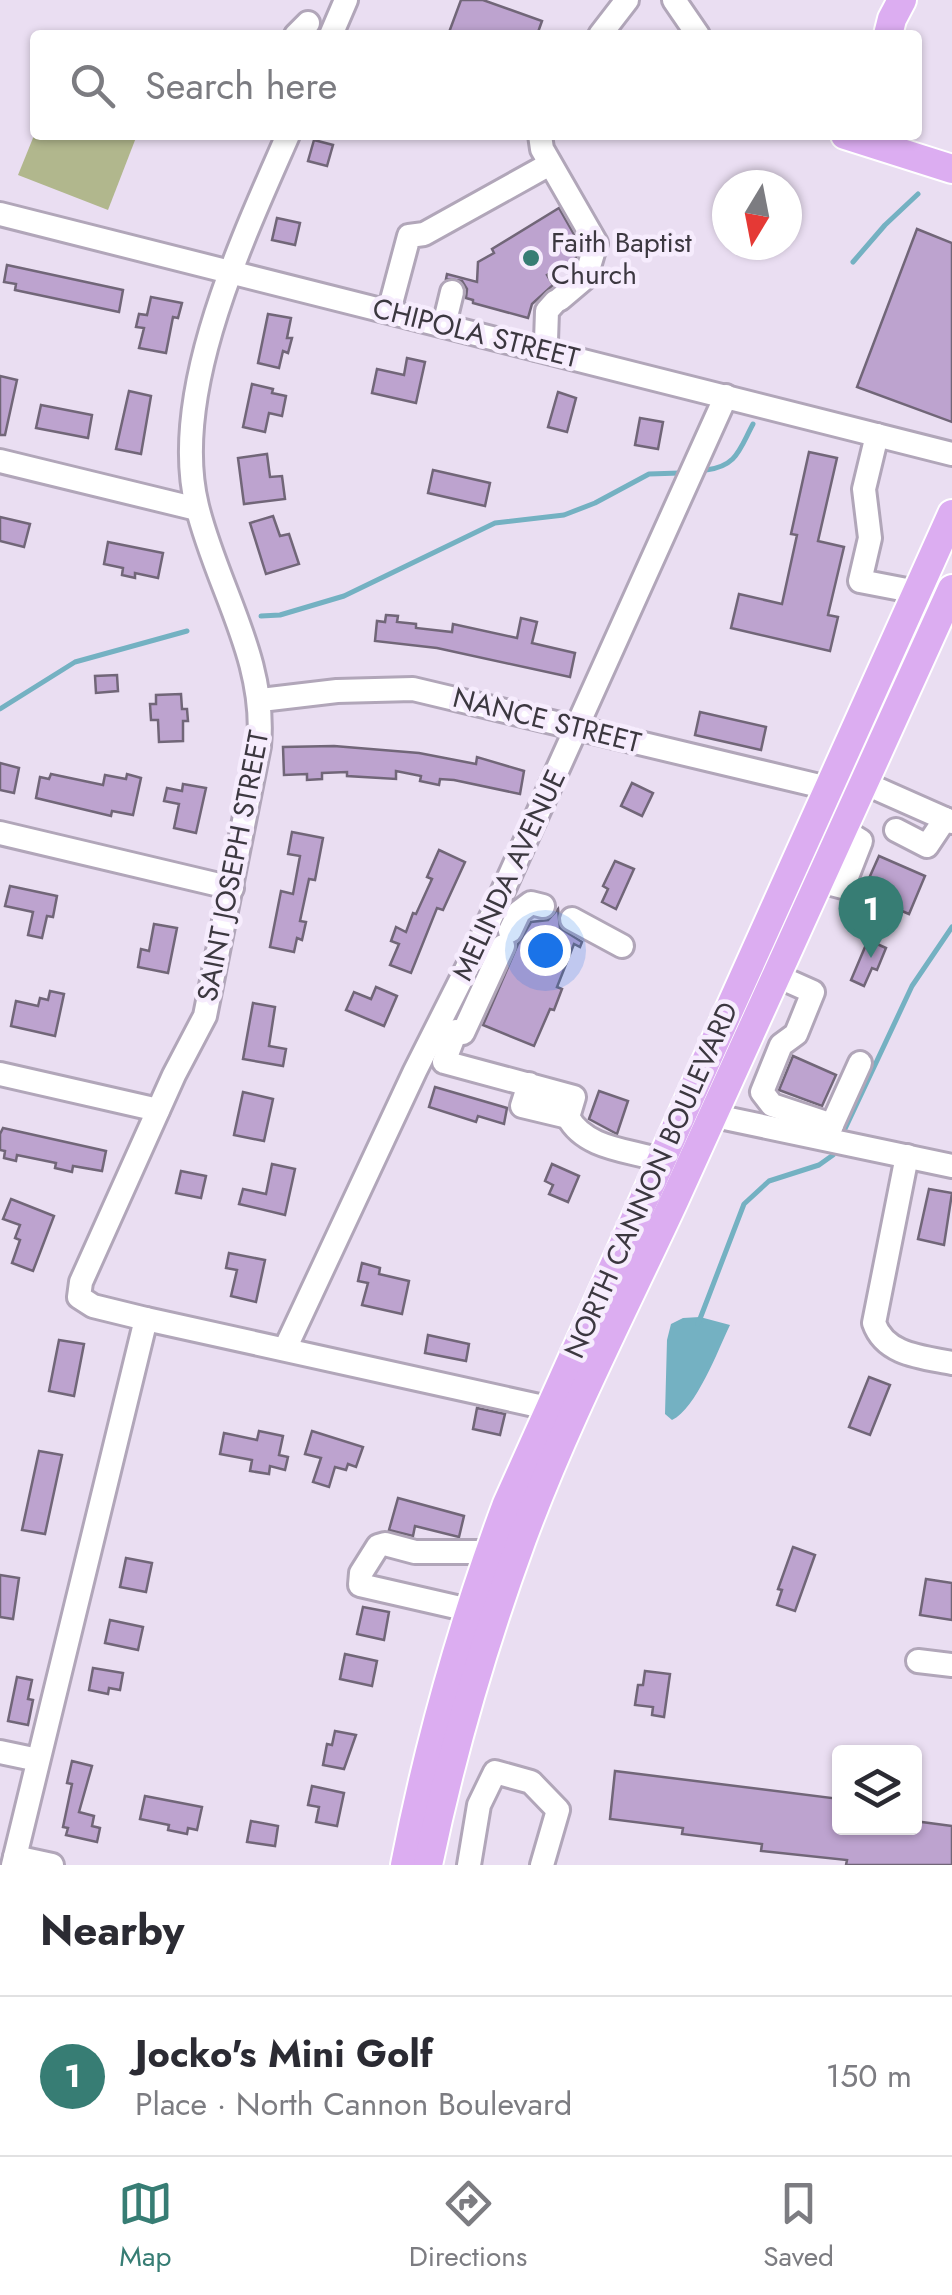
<!DOCTYPE html>
<meta charset="utf-8">
<style>
:root{--surface:#fff;--page:#f7f7f7;--text:#2b2b33;--muted:#7c7c81;--line:#e1e1e2;--accent:#377d74}
body{margin:0;font-family:Jost,sans-serif;background:var(--page);color:var(--text)}
.controls{position:absolute;right:30px;bottom:30px;display:grid;overflow:hidden;border-radius:10px;box-shadow:0 2px 8px #0004}
.controls button{width:90px;height:90px;display:grid;place-items:center;padding:0;border:0;border-bottom:2px solid var(--line);background:var(--surface);color:var(--text);font:50px sans-serif}
.compass{position:absolute;left:712px;top:170px;width:90px;height:90px;border-radius:50%;background:var(--surface);box-shadow:0 2px 8px #0004;rotate:190deg}
.you{position:absolute;left:545px;top:950px;width:35px;height:35px;margin:-25px;border:8px solid #fff;border-radius:50%;background:#1a73e8;box-shadow:0 0 0 15px #1a73e833}
.badge{display:grid;place-items:center;width:65px;height:65px;border-radius:50%;background:var(--accent);color:#fff;font-size:32px;font-weight:700}
.pin{position:absolute;translate:-50% -82px;filter:drop-shadow(0 2px 5px #0008)}
.pin::after{content:'';position:absolute;top:52px;width:35px;height:30px;background:inherit;clip-path:polygon(0 0,100% 0,50% 100%)}
.list{margin:0;padding:0;list-style:none}
h2{display:flex;justify-content:space-between;align-items:center;height:130px;margin:0;padding:0 40px;font-size:42px}
h2 small{font-size:32px;font-weight:400;color:var(--muted)}
.list li{display:grid;grid-template-columns:65px 1fr auto;gap:30px;align-items:center;box-sizing:border-box;height:160px;padding:0 40px;border-top:2px solid var(--line)}
.list b{display:block;font-size:38px;white-space:nowrap}
.list p{margin:0;font-size:32px;white-space:nowrap;color:var(--muted)}
.list em{font-size:32px;font-style:normal;color:var(--muted)}
.icon{flex:none;width:55px;height:55px;fill:none;stroke:currentColor;stroke-width:2;stroke-linecap:round;stroke-linejoin:round}
.map{position:relative;flex:none;width:952px;height:1865px;overflow:hidden}
.search{position:absolute;background:var(--surface);box-shadow:0 2px 8px #0004;left:30px;right:30px;top:30px;height:110px;display:flex;align-items:center;gap:25px;box-sizing:border-box;padding:0 35px;border-radius:10px;color:var(--muted);font-size:38px}
.sheet{height:290px;background:var(--surface)}
nav{display:flex;justify-content:space-around;align-items:center;box-sizing:border-box;height:140px;border-top:2px solid var(--line);background:var(--surface);font-size:28px;color:var(--muted)}
nav a{display:grid;justify-items:center;gap:5px}
nav .on{color:var(--accent)}
.map>svg:first-child{display:block}
.green{fill:#b1b78d}
.water{fill:#74b1c2}
.lines{fill:none;stroke-linecap:round;stroke-linejoin:round}
.stream{stroke:#74b1c2;stroke-width:5}
.building{fill:#bda3cf;stroke:#716678;stroke-width:2.5}
.minor-casing{stroke:#b1a6b9;stroke-width:28}
.major-casing{stroke:#fff;stroke-width:32}
.minor{stroke:#fff;stroke-width:22}
.major{stroke:#dcadf1;stroke-width:28}
.poi-dot{fill:#377d74;stroke:#f6ecfd;stroke-width:4}
.labels{text-anchor:middle;dominant-baseline:central;stroke-width:9;stroke-linejoin:round;paint-order:stroke}
.poi-label{font-size:28px;fill:#3c3840;stroke:#f6ecfd;text-anchor:start}
.street-label{font-size:28px;fill:#3c3840;stroke:#f6ecfd}
</style>
<div class="map">
<svg width="952" height="1865" viewBox="0 0 952 1865">
<rect width="100%" height="100%" fill="#eadef2"/>
<path class="green" d="M35,133l102,2 -29,75 -90,-35z"/>
<path class="water" d="M700,1317l30,8c-12,25 -34,84 -58,95l-7,-6 2,-74 4,-16 12,-6z"/>
<g class="lines">
<g class="stream">
<path d="M853,262l32,-37 33,-31"/>
<path d="M706,470c31,-4 33,-20 47,-46"/>
<path d="M261,616l19,-1 64,-19 151,-73 69,-8 31,-12 54,-29 31,-1"/>
<path d="M0,709l75,-47 112,-31"/>
<path d="M844,1131l68,-145 40,-59"/>
<path d="M698,1324l46,-120 25,-23 50,-16 14,-10"/>
</g>
</g>
<g class="building">
<path d="M461,0h22l59,21 -5,14h-89z"/>
<path d="M314,140l19,5 -6,21 -19,-5z"/>
<path d="M559,208l21,37 -4,13 -29,17 6,10 -21,19 -4,14 -55,-15v-3l-7,-2 1,-9 -5,-8 -16,-2 1,-5 30,8 1,-20 16,-9 -2,-4z"/>
<path d="M277,218l23,5 -5,22 -23,-5z"/>
<path d="M917,229l35,14v179l-95,-35z"/>
<path d="M7,265l116,25 -4,22 -104,-22 1,-6 -12,-2z"/>
<path d="M151,297l31,6 -4,15 -5,-1 -7,36 -27,-5 5,-20 -8,-1 3,-13 8,1z"/>
<path d="M268,314l23,4 -4,20h5l-4,15 -5,-2 -4,17 -21,-5z"/>
<path d="M407,358l18,4 -9,41 -44,-10 5,-24 27,6z"/>
<path d="M0,376l17,4 -12,55h-5z"/>
<path d="M252,384l21,5 -1,4 14,3 -4,20 -13,-3 -4,19 -22,-5z"/>
<path d="M129,391l22,5 -10,58 -25,-5z"/>
<path d="M558,392l18,6 -9,34 -19,-5z"/>
<path d="M41,405l51,10 -4,23 -52,-10z"/>
<path d="M640,418l23,4 -5,27 -23,-4z"/>
<path d="M809,452l28,6 -19,83 26,6 -16,68 10,2 -8,34 -99,-23 8,-34 43,10 15,-69 -6,-1z"/>
<path d="M267,454l3,23 12,-1 3,23 -41,5 -6,-46z"/>
<path d="M433,470l57,13 -5,23 -57,-13z"/>
<path d="M273,516l7,20 9,-2 10,30 -33,10 -16,-51z"/>
<path d="M0,517l30,7 -6,23 -24,-6z"/>
<path d="M108,542l55,11 -5,25 -23,-5v5l-13,-3 1,-7 -19,-4z"/>
<path d="M386,615l12,1 -1,6 19,2v4l36,4 1,-8 64,14 4,-20 16,4 -5,21 43,10 -5,24 -133,-29 -62,-7 2,-20 8,1z"/>
<path d="M117,675l1,16 -22,2 -1,-17z"/>
<path d="M181,694l1,15h5l1,12h-5v20l-24,1 -1,-22h-7l-1,-16h6v-9z"/>
<path d="M700,712l66,15 -5,23 -66,-15z"/>
<path d="M334,746l85,7 57,11 1,-7 47,14 -4,23 -66,-14 -14,-1 -1,6 -19,-4 1,-5 -25,-5v8l-49,-3v-4l-25,1v6l-15,1v-6l-23,1 -1,-28z"/>
<path d="M0,763l19,5 -5,25 -14,-3z"/>
<path d="M51,774l52,11 2,-10 21,4 1,-5 14,4 -8,37 -21,-4 -1,5 -75,-18 4,-21 9,2z"/>
<path d="M632,783l21,10 -11,23 -21,-10z"/>
<path d="M183,784l23,4 -10,45 -22,-5 5,-24 -15,-3 3,-13 15,3z"/>
<path d="M292,832l31,6 -8,42 -6,-1 -9,42 6,1 -4,18 -5,-2 -3,14 -24,-5 11,-56 12,3 7,-38 -12,-2z"/>
<path d="M439,850l26,12 -22,48 -6,-2 -26,65 -21,-8 9,-21 -8,-3 5,-14 10,5 7,-19 3,1 16,-35 -5,-2z"/>
<path d="M879,856l46,20 -16,38 -47,-20z"/>
<path d="M615,861l19,8 -18,40 -14,-7 6,-13 -5,-3z"/>
<path d="M10,886l47,10 -4,21 -6,-1 -5,22 -14,-3 5,-23 -28,-6z"/>
<path d="M558,909l2,19 22,14 -2,5 -6,-3 -17,43 5,2 -8,21 -4,-1 -16,37 -51,-21 35,-81 13,-22 17,-2z"/>
<path d="M154,924l23,4 -9,45 -30,-6 3,-18 8,2z"/>
<path d="M868,940l18,8 -9,22 -5,-2 -8,18 -13,-6z"/>
<path d="M376,987l21,9 -13,30 -38,-16 8,-18 17,7z"/>
<path d="M50,991l14,3 -9,42 -44,-10 5,-25 22,5 2,-8 8,2z"/>
<path d="M253,1003l22,4 -6,39 17,3 -3,17 -40,-7z"/>
<path d="M793,1056l43,19 -14,31 -43,-16z"/>
<path d="M435,1087l72,21 -3,16 -26,-8 -2,6 -47,-15z"/>
<path d="M599,1091l29,10 -11,33 -28,-15z"/>
<path d="M243,1092l30,7 -9,42 -30,-6z"/>
<path d="M3,1128l103,23 -4,20 -29,-5 -1,6 -17,-4 1,-5 -39,-8 -1,6 -12,-3 1,-7 -5,-1v-16z"/>
<path d="M272,1164l23,5 -10,46 -46,-11 4,-15 23,5z"/>
<path d="M552,1164l27,12 -11,26 -19,-8 4,-9 -8,-4z"/>
<path d="M181,1171l25,5 -5,22 -25,-5z"/>
<path d="M929,1189l23,4 -8,52 -26,-6z"/>
<path d="M11,1199l43,17 -21,55 -21,-8 8,-23 -5,-2 5,-13 -17,-6z"/>
<path d="M229,1253l36,7 -9,42 -25,-6 6,-26 -11,-2z"/>
<path d="M362,1263l18,5 -1,6 30,7 -7,33 -40,-9 6,-22 -10,-2z"/>
<path d="M428,1335l41,9 -3,17 -41,-8z"/>
<path d="M59,1340l25,4 -10,52 -25,-5z"/>
<path d="M869,1377l21,8 -20,50 -21,-8z"/>
<path d="M477,1408l28,6 -5,21 -27,-6z"/>
<path d="M259,1431l24,5 -4,19 9,2 -3,13 -15,-4 -1,8 -19,-3 2,-11 -32,-6 4,-21 33,7z"/>
<path d="M312,1431l51,16 -7,20 -8,-3 -2,6 -11,-3 -6,20 -16,-5 8,-24 -16,-4z"/>
<path d="M39,1451l23,4 -17,79 -23,-4z"/>
<path d="M398,1498l66,18 -5,21 -44,-11 -2,10 -24,-6z"/>
<path d="M793,1547l22,8 -20,56 -18,-6 5,-15 -4,-1z"/>
<path d="M126,1558l26,5 -6,29 -26,-5z"/>
<path d="M0,1575l19,3 -6,41 -13,-2z"/>
<path d="M926,1579l26,4v37l-32,-5z"/>
<path d="M363,1607l26,5 -5,28 -27,-6z"/>
<path d="M110,1620l33,7 -5,23 -33,-7z"/>
<path d="M345,1654l32,7 -5,25 -32,-7z"/>
<path d="M93,1668l30,5 -3,17 -11,-2 -1,6 -19,-4z"/>
<path d="M645,1671l25,3 -6,43 -12,-2 1,-8 -18,-2 3,-20h5z"/>
<path d="M17,1677l15,3 -4,19 5,1 -5,25 -20,-4z"/>
<path d="M335,1731l21,4 -12,34 -21,-4 4,-21 5,1z"/>
<path d="M72,1761l20,5 -13,46 15,4 -2,10 8,2 -3,14 -31,-7 2,-7 -5,-1 9,-43 -5,-1z"/>
<path d="M615,1771l225,28v29h74v-7l38,5v39h-106l1,-5 -86,-9 1,-7 -80,-10 1,-6 -73,-9z"/>
<path d="M312,1786l32,7 -7,33 -21,-4 3,-15 -11,-2z"/>
<path d="M145,1796l57,11 -5,23 -9,-2 -1,6 -19,-4 1,-5 -29,-6z"/>
<path d="M251,1821l27,5 -3,20 -28,-4z"/>
</g>
<g class="lines">
<defs>
<g id="minor">
<path d="M674,0l24,35"/>
<path d="M296,35l12,-12"/>
<path d="M331,35l15,-35"/>
<path d="M600,35l27,-35"/>
<path d="M288,135c-45,103 -119,258 -91,371 20,82 70,153 62,240l-54,270 -31,59 -93,207 -2,15 14,9 53,13 402,89"/>
<path d="M540,135l2,14 54,94 -10,34 -26,22"/>
<path d="M0,214l952,240"/>
<path d="M389,311l20,-75 15,-2 126,-70"/>
<path d="M444,325l8,-33"/>
<path d="M536,349l10,-8 1,-30 8,-9"/>
<path d="M877,435l-13,54 6,49 -10,43 57,11"/>
<path d="M0,461l197,48"/>
<path d="M261,700l76,-9 76,-2 415,99"/>
<path d="M864,783l88,39"/>
<path d="M896,830l31,16 18,-27"/>
<path d="M0,833l232,55"/>
<path d="M820,881l23,6 18,-46 -18,-11"/>
<path d="M572,919l50,27"/>
<path d="M510,931l9,-19 12,-9 12,3"/>
<path d="M777,976l36,16 -17,42 -15,11 -19,47 10,13 60,20"/>
<path d="M456,1031l-12,31 130,35 -6,20 -46,-11 7,-22"/>
<path d="M463,1033l40,-87"/>
<path d="M0,1074l158,36"/>
<path d="M696,1112l256,54"/>
<path d="M568,1117c17,32 61,33 92,43"/>
<path d="M827,1136l33,-73"/>
<path d="M907,1156l-33,167c11,32 48,34 78,40"/>
<path d="M285,1349l130,-278 63,-125 248,-550"/>
<path d="M469,1610l-109,-25 1,-12 17,-27 7,-2 30,8h74"/>
<path d="M918,1661l34,4"/>
<path d="M0,1752l38,8"/>
<path d="M15,1857l37,8"/>
<path d="M13,1865l133,-546"/>
<path d="M469,1865l10,-60 16,-33 36,10 27,28 -16,55"/>
</g>
<g id="major">
<path d="M888,35l4,-16 10,-19"/>
<path d="M845,135l107,34"/>
<path d="M405,1865c24,-123 58,-243 102,-361l445,-990"/>
<path d="M428,1865c23,-111 55,-220 94,-326 43,-116 100,-226 152,-338 92,-204 186,-408 278,-612"/>
</g>
</defs>
<use href="#minor" class="minor-casing"/>
<use href="#major" class="major-casing"/>
<use href="#minor" class="minor"/>
<use href="#major" class="major"/>
</g>
<circle class="poi-dot" cx="531" cy="258" r="10"/>
<g class="labels">
<g class="poi-label">
<text x="551" y="242">Faith Baptist<tspan x="551" dy="32">Church</tspan></text>
</g>
<g class="street-label">
<text transform="translate(476 333) rotate(14)">CHIPOLA STREET</text>
<text transform="translate(547 720) rotate(14)">NANCE STREET</text>
<text transform="translate(233 866) rotate(-79)">SAINT JOSEPH STREET</text>
<text transform="translate(509 875) rotate(-65)">MELINDA AVENUE</text>
<text transform="translate(651 1180) rotate(-66)">NORTH CANNON BOULEVARD</text>
</g>
</g>
</svg>
<div class="controls">
<button><svg class="icon" aria-label="layers" viewBox="0 0 24 24"><path d="M12 4l9 5-9 5-9-5zM3 14l9 5 9-5"/></svg></button>
</div>
<svg class="compass" viewBox="-18 -18 36 36"><path d="M0-13l5 13h-10z" fill="#e53935"/><path d="M0 13l5-13h-10z" fill="#7c7c81"/></svg>
<div class="you"></div>
<div class="pin badge" style="left:871px;top:958px">1</div>
<div class="search"><svg class="icon" aria-label="search" viewBox="0 0 24 24"><circle cx="10" cy="10" r="6"/><path d="M15 15l6 6"/></svg>Search here</div>
</div>
<section class="sheet">
<h2>Nearby<small></small></h2>
<ul class="list">
<li><span class="badge">1</span><div><b>Jocko's Mini Golf</b><p>Place · North Cannon Boulevard</p></div><em>150 m</em></li>
</ul>
</section>
<nav>
<a class="on"><svg class="icon" aria-label="map" viewBox="0 0 24 24"><path d="M3 6l6-2 6 2 6-2v14l-6 2-6-2-6 2zM9 4v14M15 6v14"/></svg>Map</a>
<a><svg class="icon" aria-label="directions" viewBox="0 0 24 24"><path d="M12 3l9 9-9 9-9-9zM9 14v-3h6M13 9l2 2-2 2"/></svg>Directions</a>
<a><svg class="icon" aria-label="saved" viewBox="0 0 24 24"><path d="M7 4h10v16l-5-4-5 4z"/></svg>Saved</a>
</nav>
